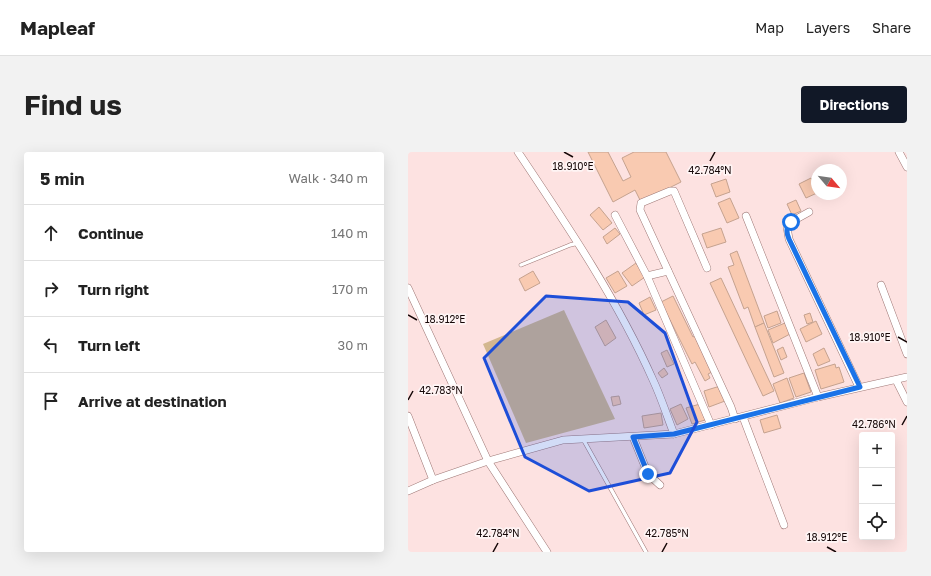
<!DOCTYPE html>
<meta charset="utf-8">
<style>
:root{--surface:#fff;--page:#f2f2f2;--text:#222;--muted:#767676;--line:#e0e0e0;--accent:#111827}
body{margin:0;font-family:"Golos Text",sans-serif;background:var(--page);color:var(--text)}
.controls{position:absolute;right:12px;bottom:12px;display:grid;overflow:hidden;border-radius:4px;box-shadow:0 4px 16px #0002}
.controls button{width:36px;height:36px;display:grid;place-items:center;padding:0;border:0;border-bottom:1px solid var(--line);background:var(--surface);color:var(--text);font:20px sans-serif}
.compass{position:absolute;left:403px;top:12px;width:36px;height:36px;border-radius:50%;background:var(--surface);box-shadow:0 4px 16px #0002;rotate:119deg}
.stop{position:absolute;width:12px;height:12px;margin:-9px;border:3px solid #1a73e8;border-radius:50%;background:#fff}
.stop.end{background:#1a73e8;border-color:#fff;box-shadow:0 1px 4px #0008}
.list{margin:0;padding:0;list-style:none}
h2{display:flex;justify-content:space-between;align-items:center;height:52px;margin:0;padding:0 16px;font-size:17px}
h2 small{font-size:13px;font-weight:400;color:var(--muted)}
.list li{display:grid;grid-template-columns:26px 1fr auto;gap:12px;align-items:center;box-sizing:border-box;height:56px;padding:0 16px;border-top:1px solid var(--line)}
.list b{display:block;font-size:15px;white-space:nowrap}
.list em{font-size:13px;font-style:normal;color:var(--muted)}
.icon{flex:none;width:22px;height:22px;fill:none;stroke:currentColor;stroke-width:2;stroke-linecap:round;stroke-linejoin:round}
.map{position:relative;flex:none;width:499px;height:400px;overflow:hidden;border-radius:4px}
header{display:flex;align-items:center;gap:24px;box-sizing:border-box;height:56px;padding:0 20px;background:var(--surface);border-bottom:1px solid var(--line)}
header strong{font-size:19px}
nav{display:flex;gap:22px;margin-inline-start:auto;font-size:14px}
.intro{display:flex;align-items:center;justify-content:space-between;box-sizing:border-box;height:96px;padding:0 24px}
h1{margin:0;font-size:28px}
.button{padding:10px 18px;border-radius:4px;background:var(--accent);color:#fff;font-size:14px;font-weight:700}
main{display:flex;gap:24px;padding:0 24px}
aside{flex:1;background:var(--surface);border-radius:4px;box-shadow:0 4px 16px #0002}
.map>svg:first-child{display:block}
.green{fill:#d3b78f}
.building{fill:#f9cab1;stroke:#c5a28f}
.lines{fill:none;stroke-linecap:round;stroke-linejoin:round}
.lane-casing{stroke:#9f7876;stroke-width:4.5}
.street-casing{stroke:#9f7876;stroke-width:8}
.lane{stroke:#fff;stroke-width:3.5}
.street{stroke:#fff;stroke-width:7}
.route{stroke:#1a73e8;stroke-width:5}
.marked{fill:#1d4ed8;fill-opacity:0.2;stroke:#1d4ed8;stroke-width:3;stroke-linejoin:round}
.ticks{fill:none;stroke:#150707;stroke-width:1.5}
.ticks-label{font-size:10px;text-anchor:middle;fill:#150707;stroke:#fef4f4;stroke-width:3.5;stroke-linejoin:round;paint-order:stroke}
</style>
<header>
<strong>Mapleaf</strong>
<nav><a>Map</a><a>Layers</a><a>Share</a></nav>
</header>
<div class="intro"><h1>Find us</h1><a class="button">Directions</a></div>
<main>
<aside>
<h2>5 min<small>Walk · 340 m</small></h2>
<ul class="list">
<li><svg class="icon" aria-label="ahead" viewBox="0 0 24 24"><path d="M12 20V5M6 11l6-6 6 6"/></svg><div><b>Continue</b></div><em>140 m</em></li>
<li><svg class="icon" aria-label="right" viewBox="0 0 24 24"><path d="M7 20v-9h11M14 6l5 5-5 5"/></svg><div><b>Turn right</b></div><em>170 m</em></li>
<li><svg class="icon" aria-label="left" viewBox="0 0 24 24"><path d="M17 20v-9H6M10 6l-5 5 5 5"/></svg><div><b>Turn left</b></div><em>30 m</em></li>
<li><svg class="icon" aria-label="arrive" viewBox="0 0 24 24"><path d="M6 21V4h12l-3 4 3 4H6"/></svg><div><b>Arrive at destination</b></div></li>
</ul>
</aside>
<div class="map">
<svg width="499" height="400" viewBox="0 0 499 400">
<rect width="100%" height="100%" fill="#fde2e1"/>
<path class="green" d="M156,158l51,109 -89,24 -43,-99z"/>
<g class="building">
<path d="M180,0h20l15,29 8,-4 -9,-19 12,-6h32l15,30 -40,20 -6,-12 -22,12z"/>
<path d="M403,26l6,15 -11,5 -7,-14z"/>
<path d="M318,27l4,13 -14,5 -5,-13z"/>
<path d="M322,46l9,20 -12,5 -9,-20z"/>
<path d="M388,48l5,11 -9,4 -5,-11z"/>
<path d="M191,55l13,16 -9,7 -13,-15z"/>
<path d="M207,76l5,6 -13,10 -4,-7z"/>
<path d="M313,76l5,14 -19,6 -5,-14z"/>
<path d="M329,99l27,72 -9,4 -7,-20 -4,2 -16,-42 6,-2 -4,-11z"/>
<path d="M228,111l9,14 -13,9 -10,-13z"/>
<path d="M125,119l7,12 -15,8 -6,-12z"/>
<path d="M210,119l9,15 -12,7 -9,-15z"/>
<path d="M313,126l53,113 -11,5 -53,-113z"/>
<path d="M265,144l20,41 3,-2 18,36 -6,3 2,4 -5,3 -10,-19 -3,2 -31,-62z"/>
<path d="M242,145l6,13 -12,5 -5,-12z"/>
<path d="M369,159l4,12 -13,5 -4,-12z"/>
<path d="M402,161l3,9 -6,2 -3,-9z"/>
<path d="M198,168l10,18 -11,8 -10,-19z"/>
<path d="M408,169l6,13 -16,8 -6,-13z"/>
<path d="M356,171l20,50 -10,4 -19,-50z"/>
<path d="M377,171l5,11 -17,9 -5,-13z"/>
<path d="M375,195l4,10 -6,3 -4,-10z"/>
<path d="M416,196l6,13 -12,5 -5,-12z"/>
<path d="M259,198l7,14 -7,3 -6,-14z"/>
<path d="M427,212l1,4 3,-1 5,15 -23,7 -6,-19z"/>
<path d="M256,216l4,6 -6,4 -4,-5z"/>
<path d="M396,221l7,19 -15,5 -7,-19z"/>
<path d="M379,226l7,20 -14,5 -7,-19z"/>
<path d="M312,234l5,15 -16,6 -5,-16z"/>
<path d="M211,244l2,8 -8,2 -2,-9z"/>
<path d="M273,252l7,15 -11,6 -7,-16z"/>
<path d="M292,252l5,16 -13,4 -6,-16z"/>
<path d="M253,261l2,12 -19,3 -2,-12z"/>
<path d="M369,263l4,13 -17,5 -4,-13z"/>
</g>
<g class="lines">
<defs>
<g id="lane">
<path d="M113,113l49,-20 8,-2"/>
<path d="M175,287l63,113"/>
</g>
<g id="street">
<path d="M110,0c49,73 99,147 135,228 8,17 14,36 21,54"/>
<path d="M491,0l8,15"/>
<path d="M401,60l-18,10 -4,5 2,12 70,148"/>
<path d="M207,63l32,61 64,149"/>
<path d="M338,64l72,181"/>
<path d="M299,116l-33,-77h-4l-29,12 -1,7 91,197 4,12"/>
<path d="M239,124l21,-5"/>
<path d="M473,133l26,69"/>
<path d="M0,136l80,173 59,91"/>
<path d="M488,228l11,22"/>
<path d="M0,264l25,64"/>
<path d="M335,265l41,108"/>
<path d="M225,285l15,37 12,11"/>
<path d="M0,339l25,-11 55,-19 75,-21 111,-6 144,-37 89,-20"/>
</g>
</defs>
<use href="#lane" class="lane-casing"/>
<use href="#street" class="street-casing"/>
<use href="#lane" class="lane"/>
<use href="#street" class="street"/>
</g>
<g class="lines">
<path class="route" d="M240,322l-15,-37 41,-3 186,-47 -71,-148c-3,-7 -3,-11 2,-17"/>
</g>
<path class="marked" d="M138,144l82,6 37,31 32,89 -27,51 -81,18 -64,-34 -41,-99z"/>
<path class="ticks" d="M156,0l9,5M302,9l5,-9M0,163l9,5M490,185l9,5M0,248l5,-9M494,273l5,-9M419,395l9,5M85,400l5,-9M254,400l5,-9"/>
<g class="ticks-label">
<text x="165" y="18">18.910°E</text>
<text x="302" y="22">42.784°N</text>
<text x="37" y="171">18.912°E</text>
<text x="462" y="189">18.910°E</text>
<text x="33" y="242">42.783°N</text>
<text x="466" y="276">42.786°N</text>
<text x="90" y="385">42.784°N</text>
<text x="259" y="385">42.785°N</text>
<text x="419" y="389">18.912°E</text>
</g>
</svg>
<div class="controls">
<button>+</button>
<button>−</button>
<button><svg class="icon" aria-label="locate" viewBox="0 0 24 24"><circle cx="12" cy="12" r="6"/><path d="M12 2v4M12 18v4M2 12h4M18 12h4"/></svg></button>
</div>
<svg class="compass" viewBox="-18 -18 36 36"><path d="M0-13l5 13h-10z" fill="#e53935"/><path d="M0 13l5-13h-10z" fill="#767676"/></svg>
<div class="stop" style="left:383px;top:70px"></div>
<div class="stop end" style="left:240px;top:322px"></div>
</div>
</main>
